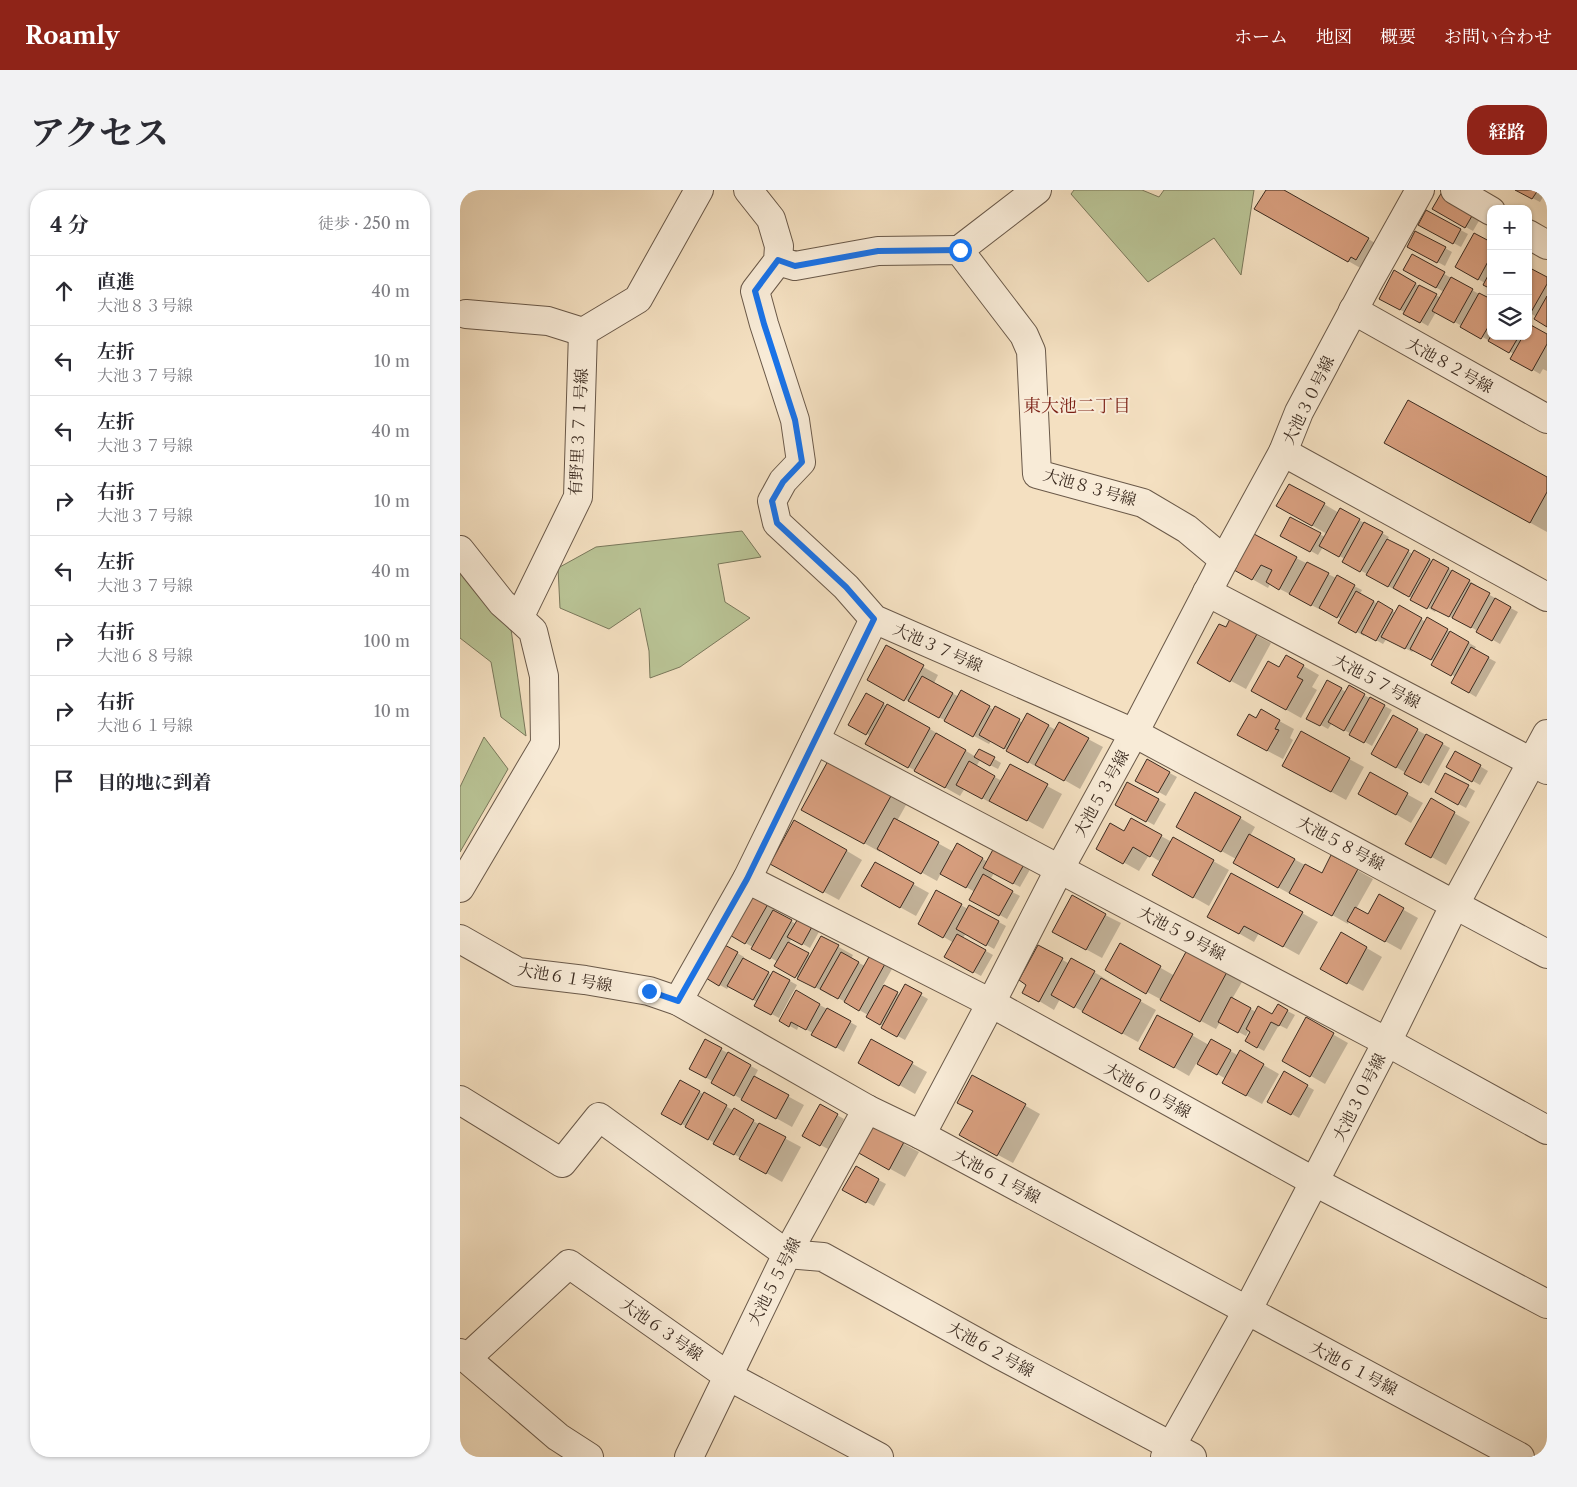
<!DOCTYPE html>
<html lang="ja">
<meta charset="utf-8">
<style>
:root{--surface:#fff;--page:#f2f2f3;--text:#2b2b33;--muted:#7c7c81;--line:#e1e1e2;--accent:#8f2418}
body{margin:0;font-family:"Libre Caslon Text","Noto Serif JP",serif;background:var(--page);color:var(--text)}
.controls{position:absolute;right:15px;top:15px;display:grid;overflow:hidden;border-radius:10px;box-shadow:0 1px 4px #0004}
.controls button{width:45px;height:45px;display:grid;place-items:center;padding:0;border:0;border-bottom:1px solid var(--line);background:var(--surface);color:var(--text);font:25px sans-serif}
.stop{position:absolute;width:15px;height:15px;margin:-11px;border:4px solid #1a73e8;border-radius:50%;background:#fff}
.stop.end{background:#1a73e8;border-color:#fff;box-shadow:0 1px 5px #0008}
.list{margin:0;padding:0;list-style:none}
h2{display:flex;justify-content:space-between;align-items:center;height:65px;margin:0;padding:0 20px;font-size:21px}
h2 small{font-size:16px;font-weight:400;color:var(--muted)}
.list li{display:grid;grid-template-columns:32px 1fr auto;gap:15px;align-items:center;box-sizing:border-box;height:70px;padding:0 20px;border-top:1px solid var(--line)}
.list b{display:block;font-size:19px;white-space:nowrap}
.list p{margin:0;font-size:16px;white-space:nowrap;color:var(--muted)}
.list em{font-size:16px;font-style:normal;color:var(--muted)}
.icon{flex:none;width:28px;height:28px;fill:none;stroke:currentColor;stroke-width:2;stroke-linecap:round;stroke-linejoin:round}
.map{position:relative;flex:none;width:1087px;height:1267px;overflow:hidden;border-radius:20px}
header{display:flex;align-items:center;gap:30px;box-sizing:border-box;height:70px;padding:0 25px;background:var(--accent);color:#fff}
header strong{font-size:24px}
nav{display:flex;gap:28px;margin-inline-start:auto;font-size:18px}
.intro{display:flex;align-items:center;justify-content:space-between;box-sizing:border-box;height:120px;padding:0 30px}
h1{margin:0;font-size:35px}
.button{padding:12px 22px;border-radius:20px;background:var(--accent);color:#fff;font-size:18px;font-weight:700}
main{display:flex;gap:30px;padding:0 30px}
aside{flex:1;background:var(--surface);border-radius:20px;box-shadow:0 1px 4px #0004}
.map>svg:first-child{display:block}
.green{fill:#b9c395;stroke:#7a785b}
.shadow{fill:#0003}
.building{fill:#d89f7f;stroke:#3c2c21}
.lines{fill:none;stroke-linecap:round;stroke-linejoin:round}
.street-casing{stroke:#6a5949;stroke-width:30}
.street{stroke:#f8ebd7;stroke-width:28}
.route{stroke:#1a73e8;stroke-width:6}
.labels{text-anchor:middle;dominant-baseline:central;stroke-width:4;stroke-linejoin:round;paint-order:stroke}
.street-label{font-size:16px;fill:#3c2c21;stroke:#f8ebd7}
.neighbourhood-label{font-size:18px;fill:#7a1f14;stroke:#f8ebd7}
</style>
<header>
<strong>Roamly</strong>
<nav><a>ホーム</a><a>地図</a><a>概要</a><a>お問い合わせ</a></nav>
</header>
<div class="intro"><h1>アクセス</h1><a class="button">経路</a></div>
<main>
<aside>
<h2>4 分<small>徒歩 · 250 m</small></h2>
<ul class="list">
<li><svg class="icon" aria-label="ahead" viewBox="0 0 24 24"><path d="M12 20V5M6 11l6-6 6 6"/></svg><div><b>直進</b><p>大池８３号線</p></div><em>40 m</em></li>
<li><svg class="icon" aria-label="left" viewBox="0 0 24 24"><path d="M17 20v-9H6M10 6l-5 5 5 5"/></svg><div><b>左折</b><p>大池３７号線</p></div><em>10 m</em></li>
<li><svg class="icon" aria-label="left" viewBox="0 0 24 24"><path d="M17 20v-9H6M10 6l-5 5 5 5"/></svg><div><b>左折</b><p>大池３７号線</p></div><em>40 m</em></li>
<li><svg class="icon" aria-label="right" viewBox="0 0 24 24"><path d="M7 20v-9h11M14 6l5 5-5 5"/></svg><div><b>右折</b><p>大池３７号線</p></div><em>10 m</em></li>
<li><svg class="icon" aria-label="left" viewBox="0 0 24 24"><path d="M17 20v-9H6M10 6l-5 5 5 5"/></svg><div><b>左折</b><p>大池３７号線</p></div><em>40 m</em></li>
<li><svg class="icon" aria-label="right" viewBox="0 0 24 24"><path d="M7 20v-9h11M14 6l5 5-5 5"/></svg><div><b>右折</b><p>大池６８号線</p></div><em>100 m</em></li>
<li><svg class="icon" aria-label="right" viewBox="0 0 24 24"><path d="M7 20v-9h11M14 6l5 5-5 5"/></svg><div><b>右折</b><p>大池６１号線</p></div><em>10 m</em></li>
<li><svg class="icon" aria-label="arrive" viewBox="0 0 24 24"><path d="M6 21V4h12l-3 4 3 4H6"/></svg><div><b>目的地に到着</b></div></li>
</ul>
</aside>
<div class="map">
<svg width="1087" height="1267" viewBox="0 0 1087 1267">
<rect width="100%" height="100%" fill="#f4e0c1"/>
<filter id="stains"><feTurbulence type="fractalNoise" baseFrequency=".004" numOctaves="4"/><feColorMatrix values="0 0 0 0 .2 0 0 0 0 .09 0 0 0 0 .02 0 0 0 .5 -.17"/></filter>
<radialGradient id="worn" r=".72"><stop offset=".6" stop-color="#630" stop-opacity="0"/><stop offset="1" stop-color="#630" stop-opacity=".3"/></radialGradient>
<g class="green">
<path d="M614,0h68l17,7 5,-7h90l-13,85 -27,-37 -66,44 -77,-88z"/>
<path d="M282,341l19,26 -43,7 7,38 25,16 -70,49 -30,11 -1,-27 -9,-43 -31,21 -49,-21 -2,-40 38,-21z"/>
<path d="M0,380l50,52 16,114 -25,-19 -10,-55 -31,-24z"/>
<path d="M24,547l24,32 -48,83v-65z"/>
</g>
<g class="shadow">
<path d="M807,0h15l102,58 -20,22 -108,-61z"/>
<path d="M1057,0h30v9l-4,-2 -3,5z"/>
<path d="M973,19l50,5 -10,17z"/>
<path d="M967,22l41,22 -7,13 -41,-22z"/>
<path d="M956,42l36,20 -7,14 -37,-20z"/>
<path d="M1031,53v45l-6,-5 -29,-16z"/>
<path d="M953,66l78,45v35h37v-10l19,10v35l-4,-2 -3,5 -28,-16 2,-4 -78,-42 -8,14 -48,-28 14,-26 47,26 3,-6 -39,-22z"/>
<path d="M1087,89v47l-10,-9 -9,-5z"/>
<path d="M949,266l138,22v54z"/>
<path d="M864,314l15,9 2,-3 18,10 30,17 -2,3 26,14 1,-2 35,17 27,16 -1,2 22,12 -1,1 22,12 -18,32 -43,-25v2l-21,-12 -1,3 -30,-18 -1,1 -60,-34 1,-2 -22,-12 -5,8 -36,-20 9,-16 34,18 2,-3 -49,-28z"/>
<path d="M836,368l40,20 1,-1 17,9 8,4 -2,4 18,10 1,-1 17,10 3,-6 27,15 21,8 29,17 -2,3 22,12 -20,35 -23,-14 3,-6 -23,-13 2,-2 -21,-12 -2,2 -25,-14 -4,6 -18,-10 -1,2 -24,-14 2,-3 -22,-12 -1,2 -49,-25 -2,4 -32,-18z"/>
<path d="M796,445l15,8 -25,46 -48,-26z"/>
<path d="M826,466l33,19 -7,12 5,3 -16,28 -48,-27 26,-22z"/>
<path d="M463,477l15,8 -4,8 25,14 3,-5 32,18 1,-3 28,16 5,-8 28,15 32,9 15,8 -23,42 -35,-20 -1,2 -53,-30 -2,3 -120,-64z"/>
<path d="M868,491l18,11 3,-5 43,23 -20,36 -40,-23 -4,6 -20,-11z"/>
<path d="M406,505l64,34 46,28 3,-7 22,13 -3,6 -18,-9 -4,7 26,14 45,5 15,8 -19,35 -53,-29 -1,2 -24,-14 -5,8 -78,-44 -11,-16 -21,-12z"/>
<path d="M801,521l33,18 -4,9 3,2 -10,19 -29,-15 3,-24z"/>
<path d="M957,540l33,18 -21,38 -56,-32z"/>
<path d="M996,562l32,19 -8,14 -32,-18z"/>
<path d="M889,569l15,8 -18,33 -47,-26z"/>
<path d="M688,571l29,16 -11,19 -29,-16z"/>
<path d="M369,573l77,42 -9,16 57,31 4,-7 30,17 44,4 -12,21 -26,-14 -4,7 30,16 -13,23 -36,-20 4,-7 -34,-19 -4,8 -56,-31 -1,2 -77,-43z"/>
<path d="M910,584l53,29 -12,20 -52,-30z"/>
<path d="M668,593l38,21 -12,21 -38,-21z"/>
<path d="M1008,597l7,4 -9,17 -29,-16z"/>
<path d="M971,610l39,22 -24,43 -39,-22z"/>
<path d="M780,628l15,9 -5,9 72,38 10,-18 41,23 -17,30 13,7 10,-20 39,22 -17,32 -52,-29 -1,3 -53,-30 -1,2 -44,-24 -14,-13 -44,-24z"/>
<path d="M671,630l41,22 2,-3 55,31 -20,36 -55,-31 7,-13 -12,-7 -10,16 -41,-23 26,-15z"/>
<path d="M387,661l15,9 -23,40 -52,-28z"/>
<path d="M415,673l54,30 -13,23 -38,-21z"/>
<path d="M477,702l31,17 2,-3 36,20 -12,23 -28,-16 -3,5 30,17 -12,21 -35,-19 8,-14 -34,-20z"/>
<path d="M290,706l24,13 -1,2 23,13 3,-5 21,11 -10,18 -18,-10 -3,5 22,13 10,-19 32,18 -2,4 14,7 5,-9 22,12 -9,16 17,10 5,-9 23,13 -23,41 -22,-12v-2l-16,-9 1,-2 -35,-20 -1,-1 -1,2 -55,-31 2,-3 -48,-28z"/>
<path d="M842,723l16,9 -19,33 -40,-22 -5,9 -46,-26z"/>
<path d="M645,725l16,8 -19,35 -33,-18z"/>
<path d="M881,743l41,24 -19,34 -26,-14z"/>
<path d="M260,753l24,14 -1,3 29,15 2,-3 23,13 -18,33 -24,-13 2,-3 -28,-16 -2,3 -25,-14z"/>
<path d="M660,755l55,31 13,-24 54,30 -10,17 24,13 17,4 5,-10 17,9 -8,14 -8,-4 -15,26 -18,-10 6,-10 -3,-1 -3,6 -26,-14 -4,7 -110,-59z"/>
<path d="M578,757l32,17 24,8 15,9 -1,2 48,27 -18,32 -78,-43 -6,11 -15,-9z"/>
<path d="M337,802l60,34 -13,26 -45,-27 -2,5 -16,-9z"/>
<path d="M698,826l51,29 2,-5 28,16 2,-4 38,22 -17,30 -38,-21 2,-4 -29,-17 -8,14 -49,-28z"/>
<path d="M846,829l42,24 -23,41 -42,-24z"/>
<path d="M246,851l52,29 -4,8 50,27 -12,22 -72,-40 -6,-5 -24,-13z"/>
<path d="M412,851l55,31 -12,22 -56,-32z"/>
<path d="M824,883l30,17 -15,28 -31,-17z"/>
<path d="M513,886l67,38 -27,49 -37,-20z"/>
<path d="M221,892l120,65 -19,35 -119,-69z"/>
<path d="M361,916l23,13 -16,30 -24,-13z"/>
<path d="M412,937l47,25 -14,25 -31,-17z"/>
<path d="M396,978l30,16 -12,22 -30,-16z"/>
</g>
<g class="building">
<path d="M806,0h18l85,48 -13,22 -5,-3 -3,5 -94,-53z"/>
<path d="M983,0l33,19 -11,19 -33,-19z"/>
<path d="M1055,0h23l-6,9z"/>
<path d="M966,20l35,19 -8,15 -35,-19z"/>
<path d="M955,41l31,16 -9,16 -30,-16z"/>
<path d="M1014,43l17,9v14l-13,24 -23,-13z"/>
<path d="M952,64l33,18 -9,16 -33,-18z"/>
<path d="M1068,77l19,10v7l-17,30 -2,-1z"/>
<path d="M934,80l22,13 -16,27 -21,-11z"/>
<path d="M1031,80v19l-8,-4z"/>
<path d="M991,87l22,12 -19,34 -22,-12z"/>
<path d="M959,95l18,9 -17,29 -17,-9z"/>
<path d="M1019,103l12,6v23l-10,17 -21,-12z"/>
<path d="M1087,106v31l-13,-8z"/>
<path d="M1069,134l18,10v10l-15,27 -22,-12 13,-23h5z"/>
<path d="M1031,146h28l-10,17 -21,-12z"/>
<path d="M948,210l139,77v15l-17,31 -146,-80z"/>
<path d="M829,294l36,19 -13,23 -36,-20z"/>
<path d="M880,318l20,11 -21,38 -20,-11z"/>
<path d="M830,327l31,16 -11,19 -30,-16z"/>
<path d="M904,332l19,10 -23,40 -18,-10z"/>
<path d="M794,344l43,23 -18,33 -13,-8 6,-12 -11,-5 -9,15 -18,-10z"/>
<path d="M927,349l22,11 -21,37 -22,-12z"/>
<path d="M954,360l16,9 -21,38 -16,-9z"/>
<path d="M973,369l16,9 -22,41 -17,-9z"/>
<path d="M847,372l22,11 -18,33 -22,-12z"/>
<path d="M992,380l18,10 -21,37 -18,-9z"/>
<path d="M877,385l18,10 -18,33 -18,-10z"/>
<path d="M1011,393l19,10 -19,35 -19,-10z"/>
<path d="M896,401l18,10 -18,32 -18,-10z"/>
<path d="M1035,408l16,9 -19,34 -16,-9z"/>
<path d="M918,411l15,9 -17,31 -15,-8z"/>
<path d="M939,415l23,13 -17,31 -24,-12z"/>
<path d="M967,427l21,12 -17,31 -21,-11z"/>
<path d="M770,429l27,15 -27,48 -33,-19 22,-39 7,3z"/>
<path d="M990,441l19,11 -18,34 -20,-11z"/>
<path d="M426,455l38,20 -20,36 -37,-21z"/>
<path d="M1011,457l18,10 -20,36 -18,-10z"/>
<path d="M826,465l18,10 -7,12 6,3 -17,30 -35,-19 17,-30 11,6z"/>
<path d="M462,486l31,17 -14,25 -31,-17z"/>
<path d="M867,490l15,8 -22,38 -14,-7z"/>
<path d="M889,495l16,9 -21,37 -16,-9z"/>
<path d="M501,500l29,16 -17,31 -29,-16z"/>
<path d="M406,503l18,10 -18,32 -18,-10z"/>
<path d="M910,507l15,8 -21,38 -15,-8z"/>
<path d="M427,514l43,24 -22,40 -43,-24z"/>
<path d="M535,516l25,13 -16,30 -25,-14z"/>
<path d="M801,519l19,11 -5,9 4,1 -12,21 -30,-16 12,-21 7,4z"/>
<path d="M567,523l22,12 -21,38 -22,-12z"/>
<path d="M933,525l25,14 -22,39 -25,-14z"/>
<path d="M599,532l30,16 -25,43 -29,-16z"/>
<path d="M841,541l49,27 -19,34 -49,-26z"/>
<path d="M476,543l30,17 -21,38 -31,-17z"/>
<path d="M966,544l17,9 -22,40 -17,-9z"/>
<path d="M519,559l16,8 -5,9 -16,-9z"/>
<path d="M995,561l26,14 -9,17 -26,-15z"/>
<path d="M687,569l23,13 -12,21 -23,-12z"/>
<path d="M368,571l63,35 -27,48 -63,-34z"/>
<path d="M509,571l26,15 -13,23 -26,-14z"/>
<path d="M550,574l38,20 -21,37 -38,-20z"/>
<path d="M910,582l38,21 -12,22 -38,-21z"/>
<path d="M985,583l24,12 -11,20 -23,-13z"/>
<path d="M667,592l32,17 -13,23 -31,-17z"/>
<path d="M735,602l46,25 -20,35 -45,-25z"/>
<path d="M971,608l24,14 -24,46 -26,-14z"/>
<path d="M434,628l45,24 -18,32 -44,-25z"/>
<path d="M671,628l31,17 -12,22 -17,-10 -10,17 -27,-15 14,-26 14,8z"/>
<path d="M334,630l53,30 -24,43 -53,-29z"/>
<path d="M789,644l46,25 -17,29 -45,-25z"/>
<path d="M713,647l41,23 -21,38 -41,-23z"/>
<path d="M497,653l26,15 -17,30 -26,-14z"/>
<path d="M536,654l30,17 -13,23 -30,-16z"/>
<path d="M871,665l27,14 -26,47 -43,-23 16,-29 17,9z"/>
<path d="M415,672l39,21 -14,25 -39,-22z"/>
<path d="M771,683l72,39 -20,35 -39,-21 -5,8 -32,-17z"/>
<path d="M523,684l30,17 -14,25 -30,-16z"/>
<path d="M476,700l26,14 -19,34 -25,-14z"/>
<path d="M290,704l18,10 -23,40 -17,-10z"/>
<path d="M919,704l25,14 -19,34 -38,-21 8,-14 13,7z"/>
<path d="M612,705l34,19 -20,36 -34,-18z"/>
<path d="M509,715l30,16 -13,25 -30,-17z"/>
<path d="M313,720l19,10 -22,39 -19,-10z"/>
<path d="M339,727l14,8 -11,20 -15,-8z"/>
<path d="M881,742l26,15 -20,37 -27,-15z"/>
<path d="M497,744l29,16 -13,23 -29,-16z"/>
<path d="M361,746l18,9 -24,43 -18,-9z"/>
<path d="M259,752l19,10 -19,34 -18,-11z"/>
<path d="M328,752l21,11 -14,25 -21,-12z"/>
<path d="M660,753l41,23 -15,28 -41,-24z"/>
<path d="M578,755l25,13 -24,44 -17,-9 4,-8 -7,-5z"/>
<path d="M727,760l40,22 -27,50 -40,-22z"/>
<path d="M381,762l18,10 -21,37 -18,-10z"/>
<path d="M410,765l15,9 -26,47 -15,-9z"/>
<path d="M283,768l26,14 -16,28 -26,-14z"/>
<path d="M611,768l24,13 -21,37 -23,-13z"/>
<path d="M313,781l17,9 -19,35 -17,-9z"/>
<path d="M641,788l40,22 -19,34 -40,-22z"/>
<path d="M445,794l17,9 -25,44 -16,-9z"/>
<path d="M424,795l14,7 -18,33 -14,-8z"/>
<path d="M336,800l24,14 -14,26 -15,-8 -2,5 -10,-6z"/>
<path d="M771,807l20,11 -13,25 -20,-11z"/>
<path d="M818,814l10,6 -9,16 -8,-4 -14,26 -12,-7 5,-9 -4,-3 12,-23 14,8z"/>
<path d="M367,818l24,13 -15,27 -25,-13z"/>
<path d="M697,825l36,19 -19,34 -35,-19z"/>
<path d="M846,827l28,16 -24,44 -28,-16z"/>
<path d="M245,849l17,9 -16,30 -17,-9z"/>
<path d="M411,849l42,23 -14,24 -41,-23z"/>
<path d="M751,849l20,11 -14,25 -20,-11z"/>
<path d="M780,860l24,14 -18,32 -24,-13z"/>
<path d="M268,862l23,13 -17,31 -23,-13z"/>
<path d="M824,881l24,14 -17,30 -24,-13z"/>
<path d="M512,885l54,29 -29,52 -38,-21 14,-24 -16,-8z"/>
<path d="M294,886l35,19 -13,24 -35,-19z"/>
<path d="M220,890l20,11 -19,34 -20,-11z"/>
<path d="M244,902l23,13 -19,35 -23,-13z"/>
<path d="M360,914l18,10 -18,32 -18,-10z"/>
<path d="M274,918l20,12 -20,35 -21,-11z"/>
<path d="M299,933l27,14 -20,37 -27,-15z"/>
<path d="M412,935l32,17 -15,28 -32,-18z"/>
<path d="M396,976l23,13 -13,24 -24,-13z"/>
</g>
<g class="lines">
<defs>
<g id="street">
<path d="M288,0l23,29 8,27 -1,15 -23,30 9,33 31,96 6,42 -18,19 -11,20 5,22 69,64 28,32 260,114 413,221"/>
<path d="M960,0l-52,93 -69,129 -16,40 264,145"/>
<path d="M995,0l36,21"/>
<path d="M1068,44l19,11"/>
<path d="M499,60l78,-60"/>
<path d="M318,71l17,5 83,-15 81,-1 65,85 7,16 6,123 106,29 44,26 37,31"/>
<path d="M893,120l194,109"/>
<path d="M6,124l82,7 35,11"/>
<path d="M0,360l42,53 17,15"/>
<path d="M747,402l340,178"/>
<path d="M355,550l572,302 160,88"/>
<path d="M287,689l244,124 324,179 232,122"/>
<path d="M0,698l85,-144 -1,-68 -11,-45 -14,-13 59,-121 5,-165 55,-33 61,-109"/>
<path d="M0,749l58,33 67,8 64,11 29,10 189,108 54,26 599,322"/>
<path d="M218,811l69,-122 127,-260"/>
<path d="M0,910l102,63 37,-46 188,137 36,3 179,99 190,101"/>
<path d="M461,945l70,-132 69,-135 74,-135 90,-173 59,-108"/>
<path d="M0,1163l98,84 31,20"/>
<path d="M7,1168l102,-94 159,112 151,81"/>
<path d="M229,1267l98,-203 80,-145"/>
<path d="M705,1267l82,-146 140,-269 68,-138 92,-170"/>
</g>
</defs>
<use href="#street" class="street-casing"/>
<use href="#street" class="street"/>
</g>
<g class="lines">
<path class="route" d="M189,801l29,10 69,-122 127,-260 -28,-32 -69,-64 -5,-22 11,-19 19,-20 -7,-42 -31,-96 -9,-33 23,-31 17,6 83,-15 82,-1"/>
</g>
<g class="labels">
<g class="street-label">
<text transform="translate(990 175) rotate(29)">大池８２号線</text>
<text transform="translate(848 210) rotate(-64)">大池３０号線</text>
<text transform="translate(118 242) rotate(-87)">有野里３７１号線</text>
<text transform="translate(630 297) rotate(16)">大池８３号線</text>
<text transform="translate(478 457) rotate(24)">大池３７号線</text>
<text transform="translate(917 491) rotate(28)">大池５７号線</text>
<text transform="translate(641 603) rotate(-61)">大池５３号線</text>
<text transform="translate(881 653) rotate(28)">大池５８号線</text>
<text transform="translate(722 743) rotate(28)">大池５９号線</text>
<text transform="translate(105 787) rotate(10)">大池６１号線</text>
<text transform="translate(688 900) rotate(29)">大池６０号線</text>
<text transform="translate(899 907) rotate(-63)">大池３０号線</text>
<text transform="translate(537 986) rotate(28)">大池６１号線</text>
<text transform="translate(314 1091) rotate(-63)">大池５５号線</text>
<text transform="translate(202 1139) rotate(35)">大池６３号線</text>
<text transform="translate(531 1159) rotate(29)">大池６２号線</text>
<text transform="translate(894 1178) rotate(28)">大池６１号線</text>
</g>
<g class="neighbourhood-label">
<text x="617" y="216">東大池二丁目</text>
</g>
</g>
<rect width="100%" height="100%" filter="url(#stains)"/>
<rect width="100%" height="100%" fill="url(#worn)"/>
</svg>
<div class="controls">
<button>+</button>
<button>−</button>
<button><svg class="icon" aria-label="layers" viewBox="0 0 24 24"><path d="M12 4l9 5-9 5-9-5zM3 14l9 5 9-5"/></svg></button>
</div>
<div class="stop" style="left:500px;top:60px"></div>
<div class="stop end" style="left:189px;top:801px"></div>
</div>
</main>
